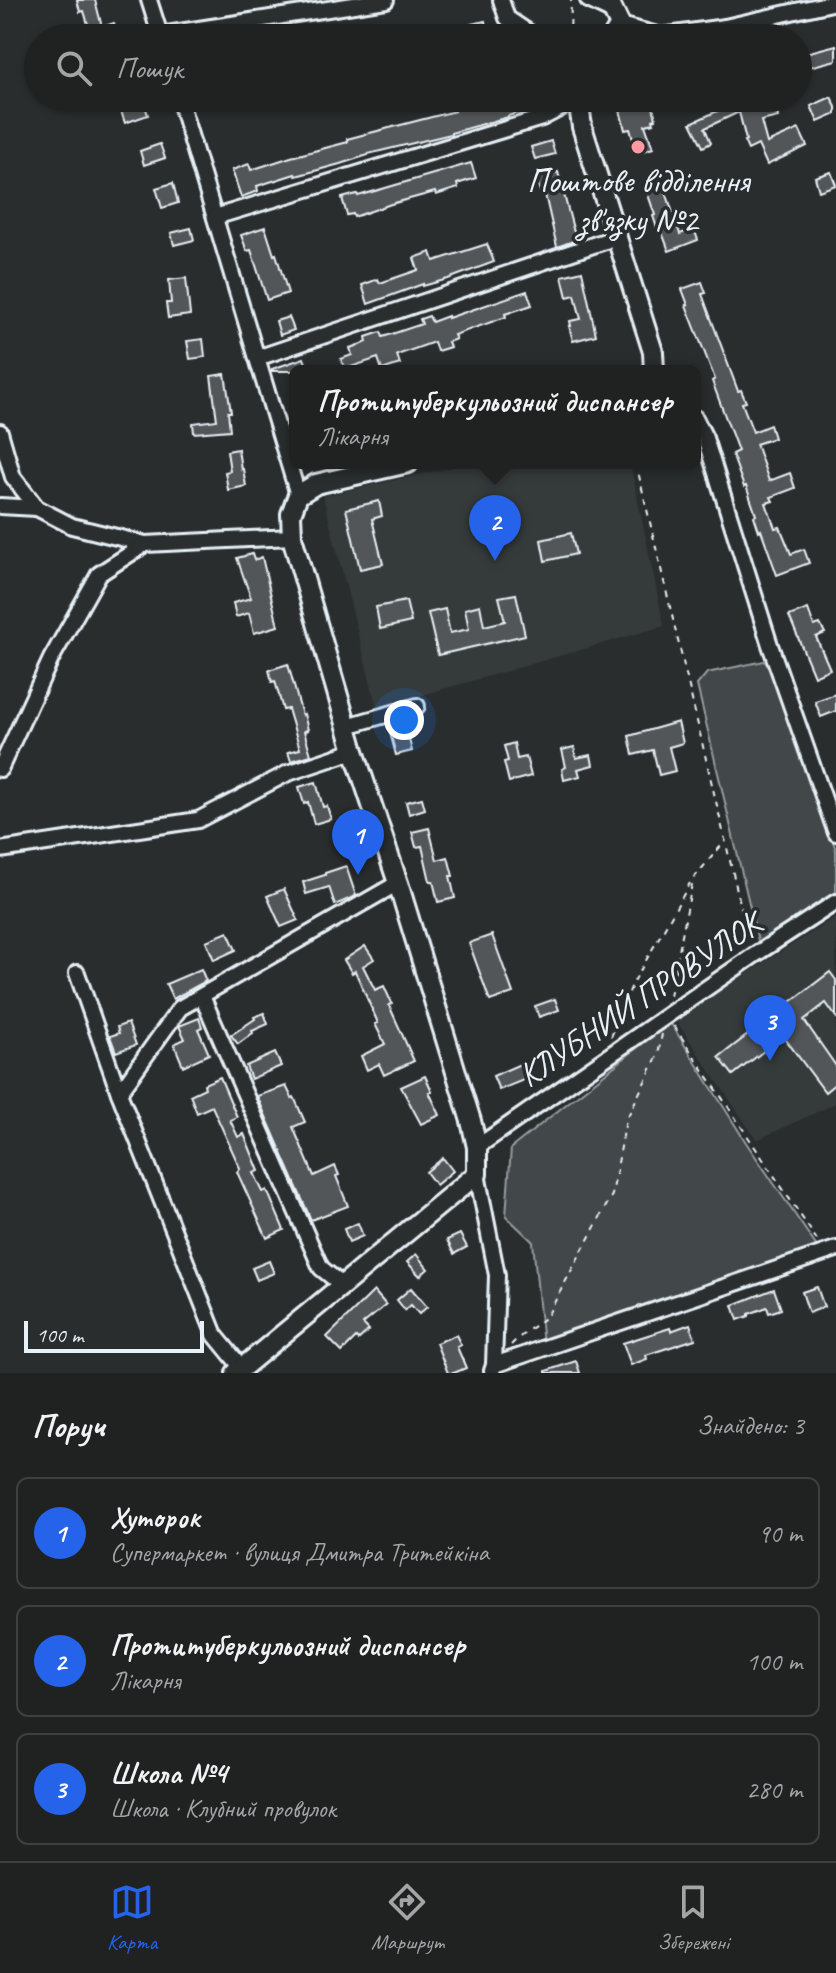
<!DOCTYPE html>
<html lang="uk">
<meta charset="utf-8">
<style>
:root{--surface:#202222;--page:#2d2f2f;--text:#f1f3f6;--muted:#a2a4a5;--line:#3d3f40;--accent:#2563eb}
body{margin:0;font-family:Caveat,sans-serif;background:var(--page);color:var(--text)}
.scale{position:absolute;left:24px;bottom:20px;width:180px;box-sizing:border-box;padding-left:8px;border:4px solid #e8f1f8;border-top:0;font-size:22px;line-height:28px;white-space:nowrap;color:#e8f1f8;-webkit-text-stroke:6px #2a2d2e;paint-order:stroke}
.you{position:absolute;left:404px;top:720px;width:28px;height:28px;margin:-20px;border:6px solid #fff;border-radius:50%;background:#1a73e8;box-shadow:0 0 0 12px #1a73e833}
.badge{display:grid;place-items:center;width:52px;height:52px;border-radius:50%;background:var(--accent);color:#fff;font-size:26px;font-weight:700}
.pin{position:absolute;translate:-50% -66px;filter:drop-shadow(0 2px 4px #0008)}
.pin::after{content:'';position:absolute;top:42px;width:28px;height:24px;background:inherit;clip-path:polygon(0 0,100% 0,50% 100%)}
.popup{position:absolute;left:289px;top:365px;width:412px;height:104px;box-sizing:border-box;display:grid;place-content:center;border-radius:12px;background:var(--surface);filter:drop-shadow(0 2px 6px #0005);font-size:26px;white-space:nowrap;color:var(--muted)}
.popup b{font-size:30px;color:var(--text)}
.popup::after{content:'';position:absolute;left:50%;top:100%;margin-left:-16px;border:16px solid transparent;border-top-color:var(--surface)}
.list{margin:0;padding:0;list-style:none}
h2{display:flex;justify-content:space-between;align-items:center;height:104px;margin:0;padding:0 32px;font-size:34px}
h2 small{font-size:26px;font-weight:400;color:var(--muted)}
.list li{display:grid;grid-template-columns:52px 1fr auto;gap:24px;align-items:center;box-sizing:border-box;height:112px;margin:0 16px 16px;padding:0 16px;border:2px solid var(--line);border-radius:12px}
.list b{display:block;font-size:30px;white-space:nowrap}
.list p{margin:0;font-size:26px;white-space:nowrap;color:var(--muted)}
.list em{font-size:26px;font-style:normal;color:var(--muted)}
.icon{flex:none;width:44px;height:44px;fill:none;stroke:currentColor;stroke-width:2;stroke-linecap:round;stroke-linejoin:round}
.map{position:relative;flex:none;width:836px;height:1373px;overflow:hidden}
.search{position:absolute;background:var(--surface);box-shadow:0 2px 6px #0004;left:24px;right:24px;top:24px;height:88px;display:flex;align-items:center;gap:20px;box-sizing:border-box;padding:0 28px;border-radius:44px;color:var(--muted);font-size:30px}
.sheet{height:488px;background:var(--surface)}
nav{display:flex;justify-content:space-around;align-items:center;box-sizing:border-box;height:112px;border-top:2px solid var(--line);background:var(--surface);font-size:22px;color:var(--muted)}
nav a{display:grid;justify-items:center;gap:4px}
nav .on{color:var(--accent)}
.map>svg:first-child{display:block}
.built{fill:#363a3b}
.green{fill:#424648;stroke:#959ca0;stroke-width:2}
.building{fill:#535759;stroke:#e8f1f8;stroke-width:2}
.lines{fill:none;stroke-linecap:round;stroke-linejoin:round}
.minor-casing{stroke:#e8f1f8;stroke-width:20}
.major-casing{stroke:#e8f1f8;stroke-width:24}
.path{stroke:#e8f1f8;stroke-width:2;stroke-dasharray:6 6;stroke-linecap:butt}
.minor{stroke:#2a2d2e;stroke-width:14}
.major{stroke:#2a2d2e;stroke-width:18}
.poi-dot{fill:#ff9aa2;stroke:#2a2d2e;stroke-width:3}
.labels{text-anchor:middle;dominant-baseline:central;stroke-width:7;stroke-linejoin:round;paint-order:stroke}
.poi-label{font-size:34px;fill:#e8f1f8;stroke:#2a2d2e}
.street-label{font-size:34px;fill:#e8f1f8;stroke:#2a2d2e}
</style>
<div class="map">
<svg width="836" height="1373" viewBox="0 0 836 1373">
<rect width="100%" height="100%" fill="#2a2d2e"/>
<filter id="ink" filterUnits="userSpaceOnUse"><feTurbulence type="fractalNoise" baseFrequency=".0125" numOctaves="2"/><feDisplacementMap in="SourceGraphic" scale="16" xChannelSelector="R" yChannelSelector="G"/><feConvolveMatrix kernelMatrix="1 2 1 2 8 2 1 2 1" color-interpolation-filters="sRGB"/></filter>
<g filter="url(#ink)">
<g class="built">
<path d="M472,463h158l34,163 -287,82 -54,-212z"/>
<path d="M836,917v186l-79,37 -82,-121z"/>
</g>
<g class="green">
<path d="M764,661l9,9 63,180v45l-77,50 -62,-260 10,-12z"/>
<path d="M670,1022l77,122 70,103 -274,98 -10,-103 -27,-26 5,-68z"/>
</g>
<g class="building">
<path d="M77,0h18l7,27 12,-4 3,13 -8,2h-17l-8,-27 -4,1z"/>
<path d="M485,21l3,17h-15l-2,-14z"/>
<path d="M836,45v15l-38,10v-15z"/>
<path d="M831,97l5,10v7l-18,8 -7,-16z"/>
<path d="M451,98h88l2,8 -33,10v1l-57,16v1l-83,20v1l-28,9 -44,12 -1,-2 -38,12 1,5 -17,6 -9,-27 17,-6 2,6 40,-13 57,-15 -1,-3 15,-4 93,-24z"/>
<path d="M617,98h59l1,4 -24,5 3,12 -3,1 1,3 -9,2 8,23 -16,5 -7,-24 -5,1z"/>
<path d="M716,98h58l4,19 -17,4 6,22 32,-14 8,17 -40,19 -9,-20 -10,5 -4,-9 2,-1 -7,-28 -34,16 6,15 -8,4 -12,-24 31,-14z"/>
<path d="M143,100l5,15 -23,8 -5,-15z"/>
<path d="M551,141l4,13 -20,5 -4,-12z"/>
<path d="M160,144l5,14 -21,7 -4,-14z"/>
<path d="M471,163l5,15 -19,6 1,4 -22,7 -1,-3 -44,12 -37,13 -1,-3 -6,1 -5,-17 15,-4 1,2z"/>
<path d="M558,172l18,68 -19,7 -13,-57 -4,1 -4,-13z"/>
<path d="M831,172l5,13 -17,6 -4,-14z"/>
<path d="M662,180l18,54 14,-5 4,11 -29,11 -9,-24 -3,1 -4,-12 2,-1 -10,-29z"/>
<path d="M173,183l5,20 -16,5 -6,-20z"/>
<path d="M265,227l9,28 2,-1 12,39 -21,7 -16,-50 -4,1 -6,-16z"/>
<path d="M191,228l3,12 -20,5 -3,-12z"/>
<path d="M487,244l7,18 -46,17 -25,7v-2l-55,20 -6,-19 16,-6 2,4 38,-13 -4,-12 17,-6 3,9z"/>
<path d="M582,271l14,64 -23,6 -4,-15h2l-1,-5 11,-2 -6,-24 -8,2 -5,-21z"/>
<path d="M186,278l4,37 -22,3 -2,-15h5l-2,-23z"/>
<path d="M702,282l4,11 -4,1 36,97 3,-1 5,12 -4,1 11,29 17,-7 4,13 -18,6 13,37 21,-8 5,15 -24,9 2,4 -7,2 9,25 5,-1 11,27 13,-5 5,14 -32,12 -16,-45 -2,1 -5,-15 2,-1 -10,-29 -2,1 -12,-33 6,-3 -26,-70 3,-2 -29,-74h2l-6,-16z"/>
<path d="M527,291l5,14 -27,9 1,3 -52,18 2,4 -8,3 2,5 -13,4 -3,-9 -37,13 3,9 -18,6 -4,-12 -33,11 -4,-10 11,-4 -2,-7 17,-6 -1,-5 15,-5 2,5 39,-13 -2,-5 9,-3 3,6 16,-6v2z"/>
<path d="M289,317l5,13 -14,5 -4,-14z"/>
<path d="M203,339l2,18 -15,2 -3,-18z"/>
<path d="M304,358l5,13h-37v-2z"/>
<path d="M225,374l6,38h-3l2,18 -36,3 -1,-10 24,-3 -6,-44z"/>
<path d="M238,449l3,20h2l3,17 -18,4 -3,-18 5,-1 -3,-20z"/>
<path d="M379,501l3,15 -10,3 11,45 -23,5 -14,-60z"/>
<path d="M571,533l5,21 -31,7 -4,-21z"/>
<path d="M252,554l2,6 8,-3 16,69 -24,7 -5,-20 -13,4 -3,-14 18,-5 -14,-40z"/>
<path d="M516,594l9,41 -87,20 -10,-42 17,-4 5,24 19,-4 -4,-20 15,-4 4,21 21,-5 -6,-24z"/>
<path d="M406,601l5,21 -31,7 -4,-22z"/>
<path d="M808,609l6,17 6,-2 5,9 -9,4 14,32 -16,7 -25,-60z"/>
<path d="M288,664l14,51 2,-1 4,16 -4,1 7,24 -20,6 -3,-9 12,-3 -12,-40 -5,1 -8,-29 -3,1 -3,-12z"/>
<path d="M836,694v17l-15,6 -6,-16z"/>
<path d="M404,720l8,31 -16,4 -8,-30z"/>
<path d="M678,722l5,21 -14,4 6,24 -16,4 -6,-25 -20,5 -4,-19z"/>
<path d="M514,743l3,16 9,-2 5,19 -22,6 -5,-20 4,-1 -4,-15z"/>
<path d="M574,747l2,11 15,-3 2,10 -15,4 2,7 -16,4 -2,-11 4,-2 -4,-17z"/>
<path d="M316,782l7,25 4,-1 4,13 -17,5 -6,-22 -4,2 -5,-17z"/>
<path d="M422,798l3,11 -16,5 -3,-12z"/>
<path d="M429,828l8,32 11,-3 5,19h-3l5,22 -17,4 -5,-21h-3l-8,-35 -6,1 -4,-15z"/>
<path d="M346,866l10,30 -21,9 -6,-18 -23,7 -3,-12 22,-7v-2z"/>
<path d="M284,889l14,31 -17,7 -14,-31z"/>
<path d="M228,932l8,18 -22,10 -8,-19z"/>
<path d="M492,935l21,58 -23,8 -21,-58z"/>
<path d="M365,946l9,13 -11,7 12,24 9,-4 8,18 -3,1 25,56 -30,14 -5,-11 -12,6 -6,-14 24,-12 -10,-20 3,-1 -23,-52 -3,2 -8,-13z"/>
<path d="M201,969l5,12 -33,18 -7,-15z"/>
<path d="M830,972l6,8v37l-10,-14 -22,17 32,46v17l-11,9 -42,-56 -50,39 -14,-18z"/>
<path d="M555,999l4,11 -20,7 -4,-11z"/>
<path d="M264,1013l4,11 -16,7 1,2 -15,11 -7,-9 24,-16 -1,-2z"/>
<path d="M199,1018l3,9 -4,2 11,25 -26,12 -9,-22 11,-5 -6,-13z"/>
<path d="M128,1023l8,22 -20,7 -6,-16 9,-3 -2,-6z"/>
<path d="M275,1053l6,13 -30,13 -5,-13z"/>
<path d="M520,1064l6,15 -27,11 -6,-14z"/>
<path d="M425,1076l7,15 -3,1 11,23 -19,9 -20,-37z"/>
<path d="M220,1077l17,40 -7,3 8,17 6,-3 15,37 -5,2 9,19 4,-2 17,40 -17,8 -30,-66 3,-4 -28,-62 -15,7 -7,-18 15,-7 -1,-4z"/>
<path d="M286,1086l6,12 2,-1 11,25 -12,5 21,49 21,-10 4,9 -3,1 12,30 -37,14 -54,-124z"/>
<path d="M443,1158l10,13 -17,14 -10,-13z"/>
<path d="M358,1223l5,13 -14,6 -5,-13z"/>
<path d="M460,1234l7,13 -13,7 -7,-14z"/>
<path d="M416,1254l12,15 -8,7 -13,-14z"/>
<path d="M269,1261l5,12 -17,7 -5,-12z"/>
<path d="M817,1287l7,20 -15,6 -7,-21z"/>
<path d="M411,1288l16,19 -8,7 -8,-9 -6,5 -8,-10z"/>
<path d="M774,1289l7,20 -12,4 -2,-6 -18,7v2l-11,4 -5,-15z"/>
<path d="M374,1291l12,14 -23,19 6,6 -11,10 -2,-2 -14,14 -15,-15z"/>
<path d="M690,1324l5,15 -49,16 1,4 -16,6 -8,-22 47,-15 1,3z"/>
<path d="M456,1335l5,10 -4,2 9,21 -12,5h-6l-12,-30z"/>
<path d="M576,1361l4,12h-34v-2z"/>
</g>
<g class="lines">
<defs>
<g id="minor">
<path d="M149,0l12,38"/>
<path d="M501,0l6,18 30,20"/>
<path d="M588,0l25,12"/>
<path d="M620,25l41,11 64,-9 111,-25"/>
<path d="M160,35l226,-35"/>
<path d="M179,98l119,397"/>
<path d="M215,217l327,-99 36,-19"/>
<path d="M257,358l360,-121"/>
<path d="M695,418l10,20 65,207 66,188"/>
<path d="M0,432l13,45 24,31 35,18 73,18 147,-7"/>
<path d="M0,506l37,2"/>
<path d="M347,726l70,-20"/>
<path d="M0,769l51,-110 48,-85 46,-30"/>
<path d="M0,850l198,-30 90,-47 66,-22"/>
<path d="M77,973l42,120 96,242 27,33"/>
<path d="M202,996l119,272 21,17"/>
<path d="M119,1093l61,-85 218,-125"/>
<path d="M477,1147l276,-191 83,-54"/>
<path d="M477,1174l20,101 -3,90 -2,6"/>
<path d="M494,1365l342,-116"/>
</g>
<g id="major">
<path d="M608,0l12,25 -8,13"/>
<path d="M578,98l4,29 71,225 1,19"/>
<path d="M236,1373l241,-199v-27l-6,-26 -73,-238 -44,-132 -62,-214 -1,-23 7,-19 18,-11 92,-21"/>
</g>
</defs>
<use href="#minor" class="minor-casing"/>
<use href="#major" class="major-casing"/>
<g class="path">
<path d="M570,38l1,-38"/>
<path d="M636,463l113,478"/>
<path d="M670,996l23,-117 33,-39"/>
<path d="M674,1026l143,214"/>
<path d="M611,1037l21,-52 58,-102"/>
<path d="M511,1345l6,-6 30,-23 65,-121 14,-75 32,-65 4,-21"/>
</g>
<use href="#minor" class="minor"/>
<use href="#major" class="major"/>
</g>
</g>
<circle class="poi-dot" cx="638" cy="147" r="8"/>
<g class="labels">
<g class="poi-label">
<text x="638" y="180">Поштове відділення<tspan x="638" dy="39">зв'язку №2</tspan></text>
</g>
<g class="street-label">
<text transform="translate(639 999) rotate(-34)">КЛУБНИЙ ПРОВУЛОК</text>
</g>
</g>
</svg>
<div class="scale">100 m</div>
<div class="you"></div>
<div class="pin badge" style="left:358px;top:875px">1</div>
<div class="pin badge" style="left:495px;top:561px">2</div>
<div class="popup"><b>Протитуберкульозний диспансер</b>Лікарня</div>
<div class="pin badge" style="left:770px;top:1061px">3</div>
<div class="search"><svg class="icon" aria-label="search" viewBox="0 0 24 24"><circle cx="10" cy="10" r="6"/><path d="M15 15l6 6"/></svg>Пошук</div>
</div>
<section class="sheet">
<h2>Поруч<small>Знайдено: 3</small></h2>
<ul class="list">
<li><span class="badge">1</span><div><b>Хуторок</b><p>Супермаркет · вулиця Дмитра Тритейкіна</p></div><em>90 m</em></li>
<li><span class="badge">2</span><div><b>Протитуберкульозний диспансер</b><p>Лікарня</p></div><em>100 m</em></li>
<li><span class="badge">3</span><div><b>Школа №4</b><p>Школа · Клубний провулок</p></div><em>280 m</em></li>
</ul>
</section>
<nav>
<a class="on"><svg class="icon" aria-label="map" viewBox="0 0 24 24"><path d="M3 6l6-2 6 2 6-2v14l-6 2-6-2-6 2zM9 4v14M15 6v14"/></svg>Карта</a>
<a><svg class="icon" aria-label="directions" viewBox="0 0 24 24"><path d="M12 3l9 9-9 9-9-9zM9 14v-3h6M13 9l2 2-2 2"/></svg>Маршрут</a>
<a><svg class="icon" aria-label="saved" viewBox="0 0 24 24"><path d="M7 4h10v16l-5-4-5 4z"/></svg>Збережені</a>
</nav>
